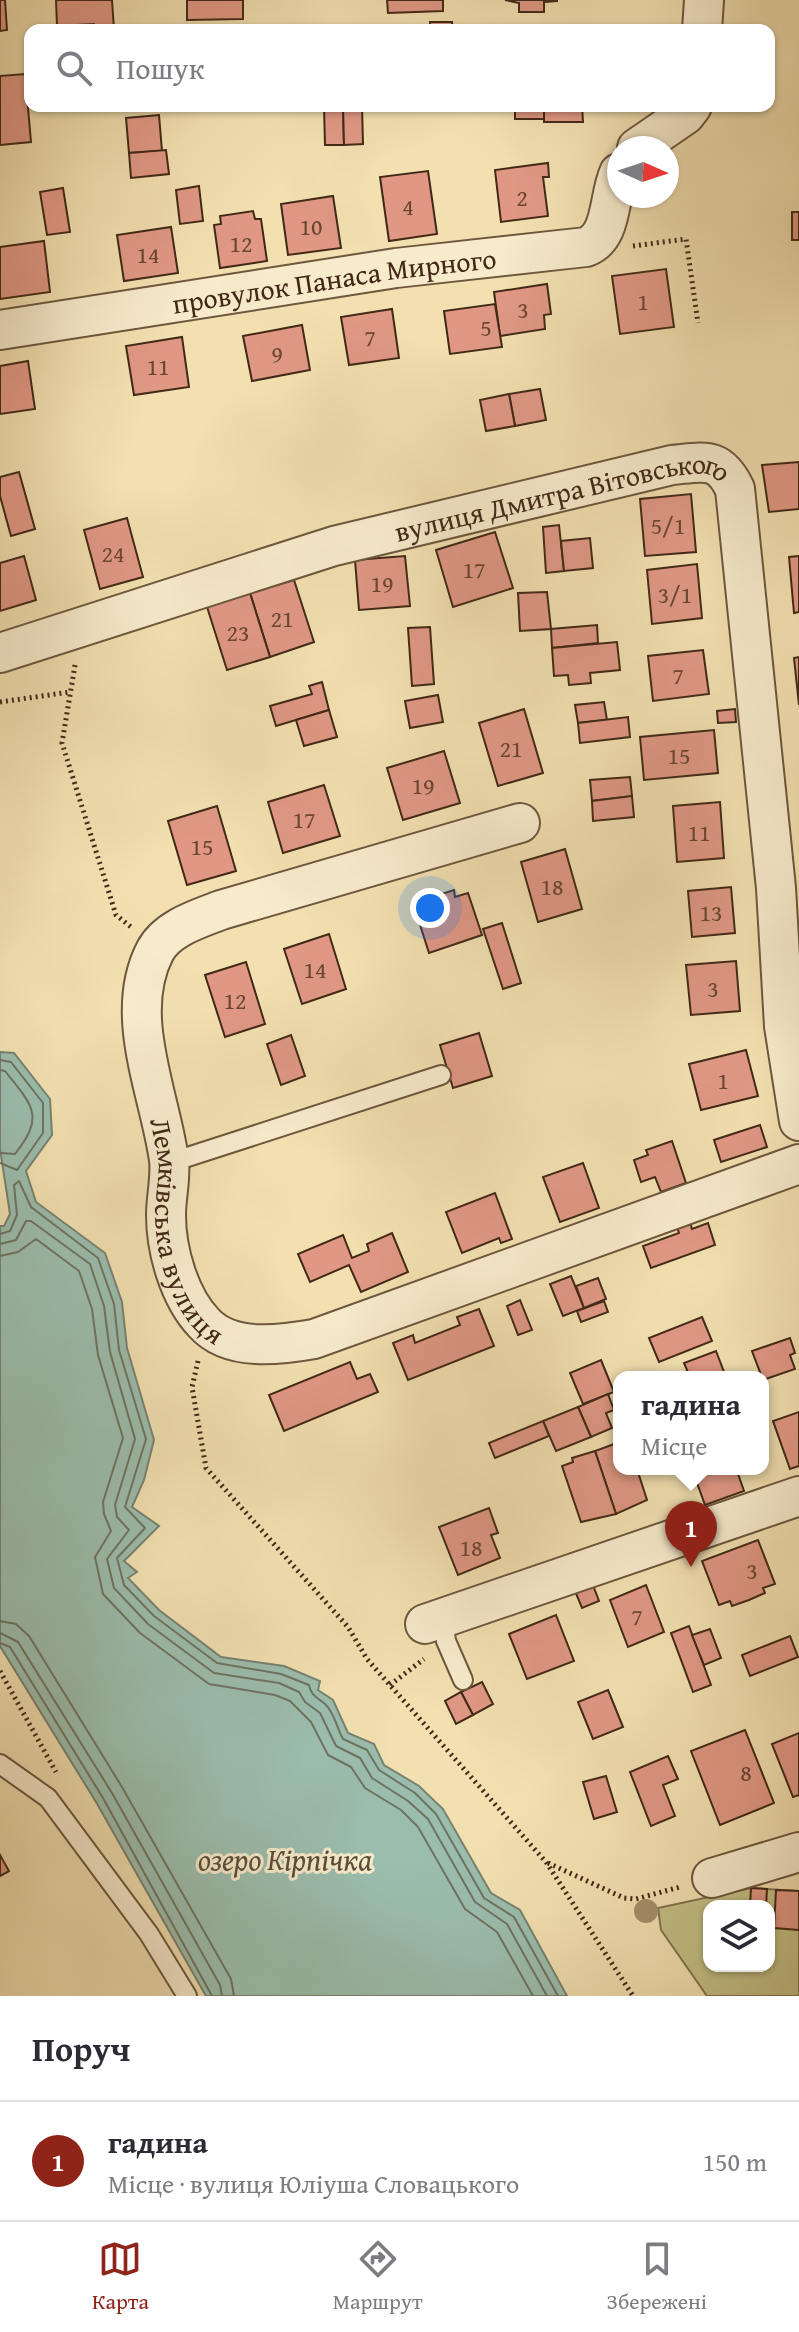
<!DOCTYPE html>
<html lang="uk">
<meta charset="utf-8">
<style>
:root{--surface:#fff;--page:#f2f2f3;--text:#2b2b33;--muted:#7c7c81;--line:#e1e1e2;--accent:#8f2418}
body{margin:0;font-family:"Gentium Book Plus",serif;background:var(--page);color:var(--text)}
.controls{position:absolute;right:24px;bottom:24px;display:grid;overflow:hidden;border-radius:16px;box-shadow:0 2px 6px #0004}
.controls button{width:72px;height:72px;display:grid;place-items:center;padding:0;border:0;border-bottom:2px solid var(--line);background:var(--surface);color:var(--text);font:40px sans-serif}
.compass{position:absolute;left:607px;top:136px;width:72px;height:72px;border-radius:50%;background:var(--surface);box-shadow:0 2px 6px #0004;rotate:93deg}
.you{position:absolute;left:430px;top:908px;width:28px;height:28px;margin:-20px;border:6px solid #fff;border-radius:50%;background:#1a73e8;box-shadow:0 0 0 12px #1a73e833}
.badge{display:grid;place-items:center;width:52px;height:52px;border-radius:50%;background:var(--accent);color:#fff;font-size:26px;font-weight:700}
.pin{position:absolute;translate:-50% -66px;filter:drop-shadow(0 2px 4px #0008)}
.pin::after{content:'';position:absolute;top:42px;width:28px;height:24px;background:inherit;clip-path:polygon(0 0,100% 0,50% 100%)}
.popup{position:absolute;left:613px;top:1371px;width:156px;height:104px;box-sizing:border-box;display:grid;place-content:center;border-radius:16px;background:var(--surface);filter:drop-shadow(0 2px 6px #0005);font-size:26px;white-space:nowrap;color:var(--muted)}
.popup b{font-size:30px;color:var(--text)}
.popup::after{content:'';position:absolute;left:50%;top:100%;margin-left:-16px;border:16px solid transparent;border-top-color:var(--surface)}
.list{margin:0;padding:0;list-style:none}
h2{display:flex;justify-content:space-between;align-items:center;height:104px;margin:0;padding:0 32px;font-size:34px}
h2 small{font-size:26px;font-weight:400;color:var(--muted)}
.list li{display:grid;grid-template-columns:52px 1fr auto;gap:24px;align-items:center;box-sizing:border-box;height:120px;padding:0 32px;border-top:2px solid var(--line)}
.list b{display:block;font-size:30px;white-space:nowrap}
.list p{margin:0;font-size:26px;white-space:nowrap;color:var(--muted)}
.list em{font-size:26px;font-style:normal;color:var(--muted)}
.icon{flex:none;width:44px;height:44px;fill:none;stroke:currentColor;stroke-width:2;stroke-linecap:round;stroke-linejoin:round}
.map{position:relative;flex:none;width:799px;height:1996px;overflow:hidden}
.search{position:absolute;background:var(--surface);box-shadow:0 2px 6px #0004;left:24px;right:24px;top:24px;height:88px;display:flex;align-items:center;gap:20px;box-sizing:border-box;padding:0 28px;border-radius:16px;color:var(--muted);font-size:30px}
.sheet{height:224px;background:var(--surface)}
nav{display:flex;justify-content:space-around;align-items:center;box-sizing:border-box;height:112px;border-top:2px solid var(--line);background:var(--surface);font-size:22px;color:var(--muted)}
nav a{display:grid;justify-items:center;gap:4px}
nav .on{color:var(--accent)}
.map>svg:first-child{display:block}
.green{fill:#c3c086;stroke:#82744e;stroke-width:2;fill-rule:evenodd}
.water{fill:#9bbdad;stroke:#778271;stroke-width:2}
.lines{fill:none;stroke-linecap:round;stroke-linejoin:round}
.shore{stroke:#6e7362;stroke-width:2}
.building{fill:#e09885;stroke:#422917;stroke-width:2}
.lane-casing{stroke:#6e573e;stroke-width:22}
.street-casing{stroke:#6e573e;stroke-width:42}
.path{stroke:#422917;stroke-width:5;stroke-dasharray:2 4;stroke-linecap:butt}
.lane{stroke:#f7ebcc;stroke-width:18}
.street{stroke:#f7ebcc;stroke-width:38}
.tree{fill:#a3906c}
.labels{text-anchor:middle;dominant-baseline:central;stroke-width:6;stroke-linejoin:round;paint-order:stroke}
.number-label{font-size:24px;fill:#6a4532}
.street-label{font-size:28px;fill:#422917;stroke:#f7ebcc}
.water-label{font-size:30px;font-style:italic;fill:#584e3c;stroke:#f7ebcc}
</style>
<div class="map">
<svg width="799" height="1996" viewBox="0 0 799 1996">
<rect width="100%" height="100%" fill="#f2e0b1"/>
<filter id="stains"><feTurbulence type="fractalNoise" baseFrequency=".0025" numOctaves="4"/><feColorMatrix values="0 0 0 0 .2 0 0 0 0 .09 0 0 0 0 .02 0 0 0 .5 -.17"/></filter>
<radialGradient id="worn" r=".72"><stop offset=".6" stop-color="#630" stop-opacity="0"/><stop offset="1" stop-color="#630" stop-opacity=".3"/></radialGradient>
<path class="green" d="M751,1888l48,3v105h-92l-46,-66 -3,-22zM709,1906h60v60h-60z"/>
<path class="water" d="M0,1052l14,1 36,46 2,36 -26,36 10,31 69,51 17,49 5,46 27,92 -10,40 -12,27 27,19 -35,35 13,11 -9,6 31,32 62,47 63,9 36,15 -2,9 15,10 15,33 26,11 10,21 35,21 24,23 48,84 29,17 47,86h-361l-110,-194 -96,-156v-420h4l6,-12 -10,-65z"/>
<g class="lines">
<g class="shore">
<path d="M0,1060l11,2 32,41v30l-26,37 -17,-7"/>
<path d="M0,1070l5,1c28,35 40,45 10,83l-15,-1"/>
<path d="M0,1234l10,-3 7,-16 -3,-30 5,-4 12,26 67,51 16,46 5,46 27,89 -21,68 20,21 -28,30 7,27 30,31 63,47 64,11 28,11c2,11 8,12 16,19 10,9 11,23 18,35l24,11 12,20 36,23 21,21 48,84 30,19 44,79"/>
<path d="M0,1244l16,-4 10,-19h5l59,43 14,42 6,46 25,87 -20,66 2,12 12,13 -22,29 7,29 34,36 66,49 65,10 20,9 6,10 15,11 16,33 24,12 12,20 36,23 20,18 47,83 32,22 40,72"/>
<path d="M0,1256l18,-4 18,-13 43,32 13,38 6,46 25,83 -20,64 1,12 7,17 -16,26 8,37 37,39 69,51 66,11 15,6 21,21 17,33 23,12 14,21 36,22 17,17 47,82 32,23 36,64"/>
<path d="M0,1621l16,3 13,12 93,151 109,192 3,17"/>
<path d="M0,1633l18,9 94,151 108,192 2,11"/>
<path d="M0,1643l10,4 93,151 109,198"/>
</g>
</g>
<g class="building">
<path d="M0,0h5l2,30 -7,1z"/>
<path d="M56,0h56l2,30h-20v-6l-37,2z"/>
<path d="M187,0h56v19l-56,1z"/>
<path d="M387,0h56v11l-55,2z"/>
<path d="M505,0h52v1l-13,1v10h-25v-9z"/>
<rect x="430" y="22" width="22" height="8"/>
<rect x="271" y="25" width="32" height="5"/>
<path d="M25,74l6,68 -31,3v-69z"/>
<path d="M324,106h19l1,39h-19z"/>
<path d="M343,106h19l1,38 -19,1z"/>
<rect x="515" y="106" width="29" height="13"/>
<path d="M544,106h38l1,16h-39z"/>
<path d="M159,115l3,36 -33,2 -3,-35z"/>
<path d="M166,150l3,24 -38,4 -2,-25z"/>
<path d="M548,163l1,14h-6l5,39 -47,6 -6,-52z"/>
<path d="M428,171l9,63 -48,7 -9,-64z"/>
<path d="M199,186l4,35 -23,3 -4,-34z"/>
<path d="M63,188l7,44 -23,3 -7,-43z"/>
<path d="M333,196l8,52 -53,7 -7,-51z"/>
<path d="M253,211l2,8h6l6,42 -47,7 -6,-43 7,-1 -1,-8z"/>
<rect x="792" y="212" width="7" height="28"/>
<path d="M171,227l7,46 -54,8 -7,-46z"/>
<path d="M44,241l6,51 -50,7v-52z"/>
<path d="M666,269l8,58 -54,7 -8,-58z"/>
<path d="M547,284l4,30 -7,1 1,14 -45,7 -6,-44z"/>
<path d="M495,304l7,43 -52,7 -6,-43z"/>
<path d="M392,309l7,49 -50,7 -8,-48z"/>
<path d="M302,325l8,45 -58,11 -9,-45z"/>
<path d="M182,337l7,50 -55,8 -8,-49z"/>
<path d="M28,361l7,48 -35,5v-48z"/>
<path d="M540,389l6,31 -31,6 -6,-32z"/>
<path d="M509,394l6,32 -29,5 -6,-31z"/>
<path d="M799,462v47l-30,3 -7,-47z"/>
<path d="M19,472l16,57 -24,7 -11,-40v-19z"/>
<path d="M691,494l5,58 -51,4 -5,-57z"/>
<path d="M127,518l16,59 -43,12 -16,-59z"/>
<path d="M559,525l5,46 -18,2 -3,-46z"/>
<path d="M495,532l18,56 -60,19 -17,-57z"/>
<path d="M590,538l3,30 -29,3 -3,-30z"/>
<path d="M24,556l12,44 -36,11v-48z"/>
<path d="M405,556l5,50 -51,4 -4,-50z"/>
<path d="M799,556v56l-5,1 -5,-56z"/>
<path d="M697,564l5,54 -50,6 -5,-54z"/>
<path d="M294,580l20,62 -44,15 -20,-64z"/>
<path d="M547,592l4,37 -31,2 -2,-38z"/>
<path d="M250,593l20,64 -43,13 -20,-63z"/>
<path d="M597,625l1,18 -46,5 -1,-19z"/>
<path d="M430,627l4,57 -22,2 -4,-58z"/>
<path d="M617,642l3,28 -30,3 1,10 -22,2 -1,-10 -14,1 -2,-28z"/>
<path d="M703,650l6,44 -56,7 -5,-45z"/>
<path d="M799,657v48l-5,-47z"/>
<path d="M322,682l7,28 -53,16 -6,-20 42,-12 -3,-8z"/>
<path d="M438,695l5,27 -33,6 -5,-27z"/>
<path d="M604,702l3,18 -29,3 -3,-18z"/>
<path d="M524,709l19,64 -45,13 -19,-63z"/>
<path d="M735,709l1,13 -18,1 -1,-12z"/>
<path d="M329,710l8,27 -33,9 -8,-26z"/>
<path d="M628,717l2,20 -50,6 -2,-20z"/>
<path d="M714,730l4,43 -74,7 -4,-43z"/>
<path d="M444,751l16,52 -57,17 -16,-52z"/>
<path d="M630,777l2,19 -40,5 -2,-21z"/>
<path d="M324,785l16,51 -57,17 -15,-51z"/>
<path d="M632,796l2,21 -41,4 -1,-20z"/>
<path d="M720,802l4,56 -47,4 -4,-56z"/>
<path d="M217,806l19,65 -49,14 -19,-64z"/>
<path d="M565,849l17,60 -44,13 -17,-60z"/>
<path d="M731,887l4,46 -43,4 -4,-46z"/>
<path d="M454,890l1,7 13,-4 14,42 -53,18 -16,-50z"/>
<path d="M502,923l19,60 -18,6 -20,-60z"/>
<path d="M329,934l17,55 -44,15 -18,-55z"/>
<path d="M736,961l4,50 -49,4 -5,-50z"/>
<path d="M246,962l19,62 -40,13 -20,-62z"/>
<path d="M479,1033l13,43 -39,12 -13,-43z"/>
<path d="M291,1035l14,41 -24,9 -14,-41z"/>
<path d="M746,1050l12,46 -57,14 -12,-46z"/>
<path d="M760,1125l7,22 -46,15 -7,-22z"/>
<path d="M672,1141l14,42 -25,9 -6,-15 -14,5 -7,-22 14,-5 -2,-5z"/>
<path d="M583,1163l16,45 -39,14 -17,-45z"/>
<path d="M495,1193l17,46 -11,4 -2,-5 -37,15 -16,-41z"/>
<path d="M690,1222l2,7 16,-6 7,22 -64,23 -8,-22 36,-13 -2,-6z"/>
<path d="M392,1233l16,39 -47,20 -12,-27 -39,17 -12,-28 45,-19 9,23 17,-7 -2,-7z"/>
<path d="M571,1276l13,32 -21,8 -13,-32z"/>
<path d="M598,1278l8,21 -22,9 -8,-22z"/>
<path d="M520,1300l12,30 -14,5 -11,-29z"/>
<path d="M604,1301l4,11 -27,10 -4,-11z"/>
<path d="M479,1309l15,37 -86,34 -15,-37 20,-8 2,8 45,-18 -3,-8z"/>
<path d="M702,1317l10,24 -53,21 -10,-24z"/>
<path d="M790,1338l5,15 -5,2 5,14 -32,11 -11,-29z"/>
<path d="M716,1351l10,26h-36l-6,-14z"/>
<path d="M601,1360l13,32 -31,12 -13,-31z"/>
<path d="M350,1362l7,17 13,-5 8,18 -94,39 -15,-36z"/>
<path d="M608,1394l6,16 -8,3 6,15 -21,9 -13,-30z"/>
<path d="M578,1407l13,30 -35,14 -13,-30z"/>
<path d="M799,1412v54l-9,3 -17,-48z"/>
<path d="M543,1421l6,15 -54,22 -6,-15z"/>
<path d="M617,1443l2,26h18l10,31 -31,14 -21,-63z"/>
<path d="M595,1451l21,63 -35,8 -19,-56 11,-4 -1,-4z"/>
<path d="M692,1469h51l-6,2 7,20 -39,14z"/>
<path d="M489,1508l9,25 -7,2 9,23 -42,17 -19,-48z"/>
<path d="M758,1540l17,44 -12,4 2,5 -16,7 -17,6 -2,-5 -11,4 -17,-44z"/>
<path d="M591,1580l8,21 -17,7 -9,-22z"/>
<path d="M646,1585l18,47 -36,15 -18,-47z"/>
<path d="M556,1615l18,46 -47,18 -18,-45z"/>
<path d="M689,1626l22,59 -18,7 -22,-59z"/>
<path d="M710,1629l11,29 -17,7 -12,-30z"/>
<path d="M790,1636l8,21 -48,19 -8,-21z"/>
<path d="M482,1682l11,22 -20,11 -12,-23z"/>
<path d="M608,1690l15,37 -30,12 -15,-37z"/>
<path d="M461,1692l12,23 -17,9 -11,-23z"/>
<path d="M745,1730l29,73 -54,22 -29,-74z"/>
<path d="M799,1733v62l-6,2 -21,-53z"/>
<path d="M668,1756l10,23 -15,6 12,31 -24,10 -21,-54z"/>
<path d="M606,1776l11,36 -23,7 -11,-37z"/>
<path d="M0,1855l9,16 -9,5z"/>
<path d="M751,1888l16,1 -1,17h-16z"/>
<path d="M776,1890l23,1v39l-25,-2z"/>
</g>
<g class="lines">
<defs>
<g id="lane">
<path d="M169,1163l272,-88"/>
<path d="M443,1618l3,23 17,39"/>
<path d="M0,1764l48,34 101,136 38,62"/>
</g>
<g id="street">
<path d="M702,30l2,-30"/>
<path d="M637,148l48,-33 7,-9"/>
<path id="s1" d="M0,330l396,-62 190,-21c27,-10 22,-50 33,-74"/>
<path id="s2" d="M0,653l334,-107 338,-81c33,-3 47,-9 63,24l41,399 8,138 15,95"/>
<path id="s3" d="M520,823l-299,87c-23,9 -54,18 -66,41 -33,64 5,143 14,209 2,18 -3,37 -3,55 0,35 13,82 38,108 26,29 76,22 110,16l485,-175"/>
<path d="M425,1624l374,-128"/>
<path d="M712,1878l87,-26"/>
</g>
</defs>
<use href="#lane" class="lane-casing"/>
<use href="#street" class="street-casing"/>
<g class="path">
<path d="M633,246l53,-7 12,84"/>
<path d="M75,665l-13,78 54,172 15,12"/>
<path d="M0,702l70,-10"/>
<path d="M198,1361l-6,26 14,81 142,159 19,32 179,203 87,134"/>
<path d="M0,1671l56,101"/>
<path d="M390,1685l34,-26"/>
<path d="M548,1863l76,35 12,1 44,-12"/>
</g>
<use href="#lane" class="lane"/>
<use href="#street" class="street"/>
</g>
<circle class="tree" cx="646" cy="1911" r="12"/>
<g class="labels">
<g class="number-label">
<text x="522" y="197">2</text>
<text x="408" y="206">4</text>
<text x="311" y="226">10</text>
<text x="241" y="243">12</text>
<text x="148" y="254">14</text>
<text x="643" y="301">1</text>
<text x="523" y="309">3</text>
<text x="486" y="327">5</text>
<text x="370" y="337">7</text>
<text x="277" y="353">9</text>
<text x="158" y="366">11</text>
<text x="668" y="525">5/1</text>
<text x="113" y="553">24</text>
<text x="474" y="569">17</text>
<text x="382" y="583">19</text>
<text x="675" y="594">3/1</text>
<text x="282" y="618">21</text>
<text x="238" y="632">23</text>
<text x="678" y="675">7</text>
<text x="511" y="748">21</text>
<text x="679" y="755">15</text>
<text x="423" y="785">19</text>
<text x="304" y="819">17</text>
<text x="699" y="832">11</text>
<text x="202" y="846">15</text>
<text x="552" y="886">18</text>
<text x="711" y="912">13</text>
<text x="315" y="969">14</text>
<text x="713" y="988">3</text>
<text x="235" y="1000">12</text>
<text x="723" y="1080">1</text>
<text x="471" y="1547">18</text>
<text x="752" y="1570">3</text>
<text x="637" y="1616">7</text>
<text x="746" y="1772">8</text>
</g>
<g class="street-label">
<text stroke="none"><textPath href="#s1" startOffset="338">провулок Панаса Мирного</textPath></text>
<text stroke="none"><textPath href="#s2" startOffset="586">вулиця Дмитра Вітовського</textPath></text>
<text stroke="none"><textPath href="#s3" startOffset="680">Лемківська вулиця</textPath></text>
</g>
<g class="water-label">
<text x="285" y="1859">озеро Кірпічка</text>
</g>
</g>
<rect width="100%" height="100%" filter="url(#stains)"/>
<rect width="100%" height="100%" fill="url(#worn)"/>
</svg>
<div class="controls">
<button><svg class="icon" aria-label="layers" viewBox="0 0 24 24"><path d="M12 4l9 5-9 5-9-5zM3 14l9 5 9-5"/></svg></button>
</div>
<svg class="compass" viewBox="-18 -18 36 36"><path d="M0-13l5 13h-10z" fill="#e53935"/><path d="M0 13l5-13h-10z" fill="#7c7c81"/></svg>
<div class="you"></div>
<div class="pin badge" style="left:691px;top:1567px">1</div>
<div class="popup"><b>гадина</b>Місце</div>
<div class="search"><svg class="icon" aria-label="search" viewBox="0 0 24 24"><circle cx="10" cy="10" r="6"/><path d="M15 15l6 6"/></svg>Пошук</div>
</div>
<section class="sheet">
<h2>Поруч<small></small></h2>
<ul class="list">
<li><span class="badge">1</span><div><b>гадина</b><p>Місце · вулиця Юліуша Словацького</p></div><em>150 m</em></li>
</ul>
</section>
<nav>
<a class="on"><svg class="icon" aria-label="map" viewBox="0 0 24 24"><path d="M3 6l6-2 6 2 6-2v14l-6 2-6-2-6 2zM9 4v14M15 6v14"/></svg>Карта</a>
<a><svg class="icon" aria-label="directions" viewBox="0 0 24 24"><path d="M12 3l9 9-9 9-9-9zM9 14v-3h6M13 9l2 2-2 2"/></svg>Маршрут</a>
<a><svg class="icon" aria-label="saved" viewBox="0 0 24 24"><path d="M7 4h10v16l-5-4-5 4z"/></svg>Збережені</a>
</nav>
